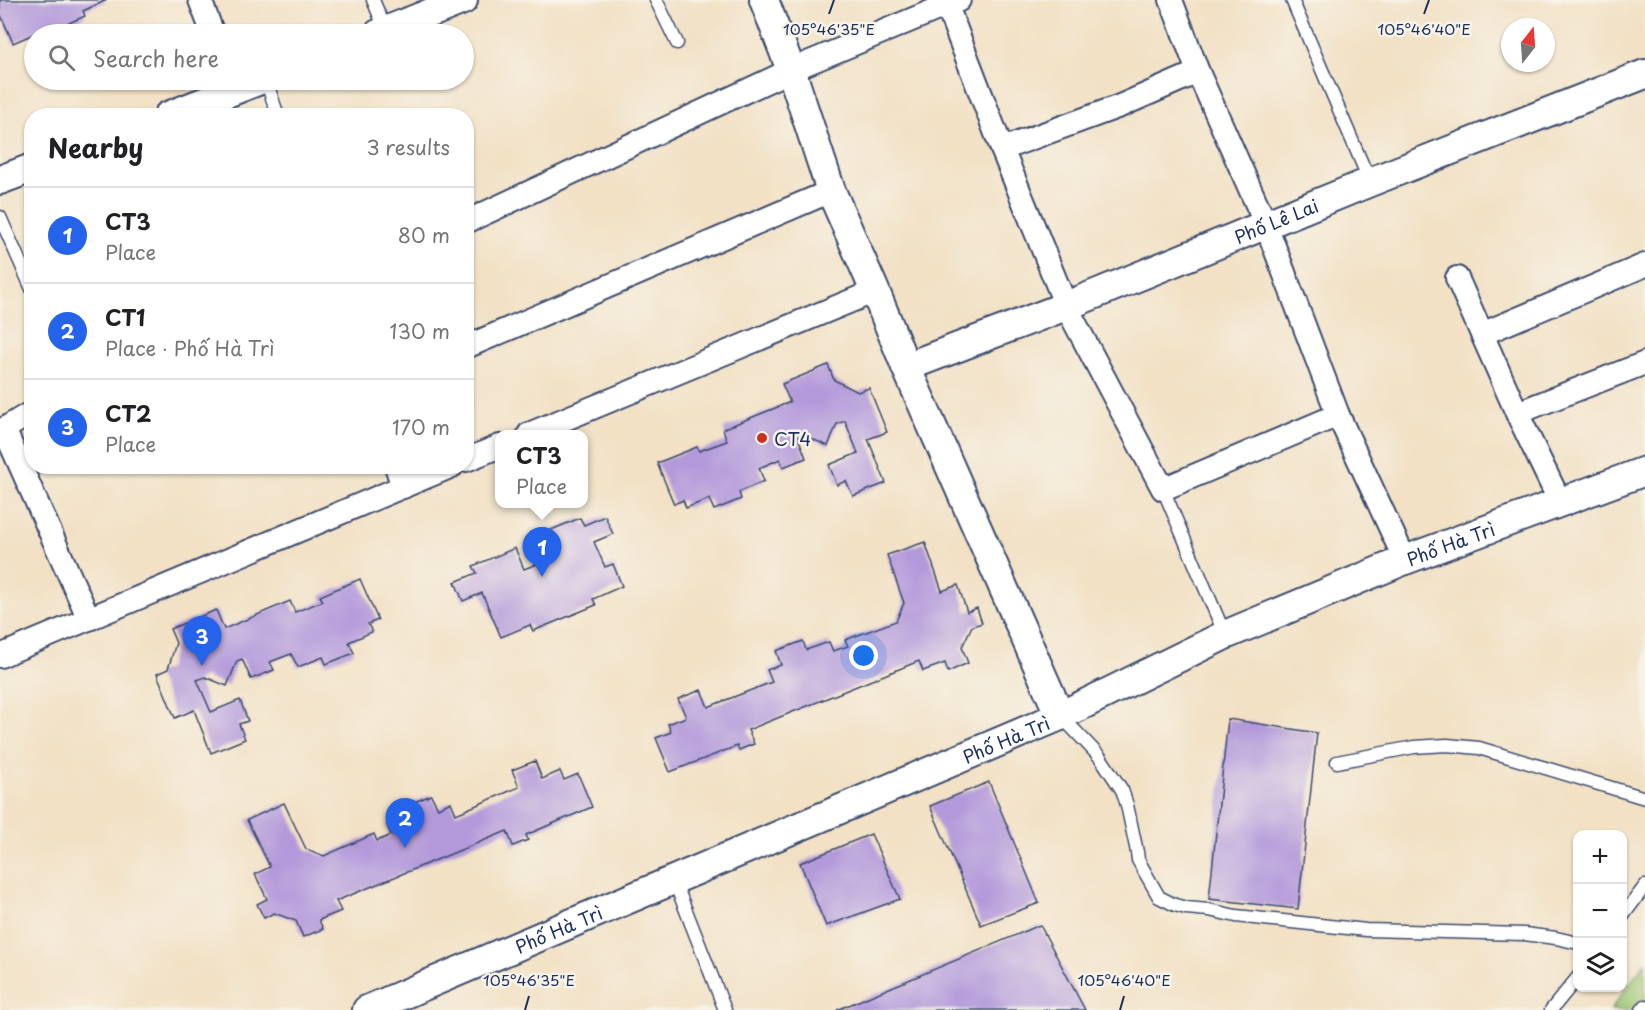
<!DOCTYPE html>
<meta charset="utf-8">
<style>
:root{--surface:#fff;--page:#f6f6f6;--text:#202124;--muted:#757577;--line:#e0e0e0;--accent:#2563eb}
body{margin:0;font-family:"Playpen Sans",sans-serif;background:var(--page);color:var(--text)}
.controls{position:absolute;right:18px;bottom:18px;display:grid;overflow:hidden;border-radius:12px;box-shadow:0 2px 4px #0004}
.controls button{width:54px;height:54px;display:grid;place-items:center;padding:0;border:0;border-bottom:2px solid var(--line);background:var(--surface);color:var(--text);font:30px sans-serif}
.compass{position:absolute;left:1501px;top:18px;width:54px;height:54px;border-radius:50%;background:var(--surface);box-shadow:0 2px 4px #0004;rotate:17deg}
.you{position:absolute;left:864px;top:656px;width:21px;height:21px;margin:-15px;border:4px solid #fff;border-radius:50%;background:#1a73e8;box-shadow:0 0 0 9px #1a73e833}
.badge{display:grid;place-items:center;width:39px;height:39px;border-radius:50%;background:var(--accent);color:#fff;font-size:20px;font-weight:700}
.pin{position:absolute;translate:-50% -50px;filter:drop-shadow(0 2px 3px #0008)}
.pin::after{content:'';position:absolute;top:32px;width:21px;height:18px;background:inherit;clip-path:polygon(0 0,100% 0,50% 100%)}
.popup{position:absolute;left:495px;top:430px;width:93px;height:78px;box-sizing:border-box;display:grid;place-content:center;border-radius:12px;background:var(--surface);filter:drop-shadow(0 2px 4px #0005);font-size:20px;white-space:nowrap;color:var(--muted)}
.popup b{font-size:22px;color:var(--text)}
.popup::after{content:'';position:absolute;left:50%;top:100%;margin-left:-12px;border:12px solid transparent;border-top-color:var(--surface)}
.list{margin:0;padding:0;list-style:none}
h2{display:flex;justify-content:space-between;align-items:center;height:78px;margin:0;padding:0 24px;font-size:26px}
h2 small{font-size:20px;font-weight:400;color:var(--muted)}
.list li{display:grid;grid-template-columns:39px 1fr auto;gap:18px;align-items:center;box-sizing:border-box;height:96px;padding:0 24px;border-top:2px solid var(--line)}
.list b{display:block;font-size:22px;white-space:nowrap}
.list p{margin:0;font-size:20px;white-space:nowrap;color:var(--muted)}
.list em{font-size:20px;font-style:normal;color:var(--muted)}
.icon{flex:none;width:33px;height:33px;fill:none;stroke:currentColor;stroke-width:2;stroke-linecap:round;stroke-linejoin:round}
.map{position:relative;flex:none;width:1645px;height:1010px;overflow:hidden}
.search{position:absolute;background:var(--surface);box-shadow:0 2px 4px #0004;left:24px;top:24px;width:450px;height:66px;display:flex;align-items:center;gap:15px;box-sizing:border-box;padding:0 21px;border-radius:33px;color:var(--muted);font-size:22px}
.panel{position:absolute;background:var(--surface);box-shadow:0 2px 4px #0004;left:24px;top:108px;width:450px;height:366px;border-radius:24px}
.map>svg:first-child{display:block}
.green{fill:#9bc46f;stroke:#5b7a66;stroke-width:1.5}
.building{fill:#b299da}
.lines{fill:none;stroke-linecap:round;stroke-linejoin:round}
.service-casing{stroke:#3b4a6d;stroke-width:15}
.minor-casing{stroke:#3b4a6d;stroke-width:26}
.tertiary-casing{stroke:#3b4a6d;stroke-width:32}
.service{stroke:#fff;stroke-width:12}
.minor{stroke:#fff;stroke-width:22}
.tertiary{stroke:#fff;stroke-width:28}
.ticks{fill:none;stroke:#1b2f5e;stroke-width:2}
.poi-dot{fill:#c8321e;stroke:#f7f3e8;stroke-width:2}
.labels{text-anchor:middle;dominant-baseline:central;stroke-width:5;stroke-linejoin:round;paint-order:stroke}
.street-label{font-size:18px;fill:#1b2f5e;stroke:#f7f3e8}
.poi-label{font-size:18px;fill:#1b2f5e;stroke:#f7f3e8;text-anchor:start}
.ticks-label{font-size:15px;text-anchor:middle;fill:#1b2f5e;stroke:#f7f3e8;stroke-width:5;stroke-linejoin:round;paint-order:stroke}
</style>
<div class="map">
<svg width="1645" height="1010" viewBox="0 0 1645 1010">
<rect width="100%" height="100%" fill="#f7f3e8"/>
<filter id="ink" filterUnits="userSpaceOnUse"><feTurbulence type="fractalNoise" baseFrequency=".0167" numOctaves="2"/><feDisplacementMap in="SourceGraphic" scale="12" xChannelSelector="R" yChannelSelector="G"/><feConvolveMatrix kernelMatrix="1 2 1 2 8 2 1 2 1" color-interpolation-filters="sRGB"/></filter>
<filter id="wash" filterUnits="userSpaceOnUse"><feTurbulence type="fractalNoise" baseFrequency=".008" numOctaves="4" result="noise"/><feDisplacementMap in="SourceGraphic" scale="24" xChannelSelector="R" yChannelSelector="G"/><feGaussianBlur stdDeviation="1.35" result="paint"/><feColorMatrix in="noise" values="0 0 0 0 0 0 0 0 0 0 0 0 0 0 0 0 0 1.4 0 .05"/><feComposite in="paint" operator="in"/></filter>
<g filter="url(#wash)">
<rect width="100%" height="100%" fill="#f2e1c5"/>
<path class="green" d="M1645,962v48h-34z"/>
<g id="blocks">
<g class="building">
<path d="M0,0h107l-24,11 2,5 -42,18h-6l-1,-1 -23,10 -13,-30z"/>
<path d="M828,365l6,15 24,12 11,-4 18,44 -19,7 18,44 -33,13 -7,-15 -9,4 -8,-20 29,-12 -13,-32 -8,3 -9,22 -25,-11 -5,2 8,21 -23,9 -3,-8 -21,9 5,13 -25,11 2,7 -27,11 -5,-11 -23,9 -3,-8 -9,4 -17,-41 40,-16 2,4 28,-10 -4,-12 67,-27 -8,-18z"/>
<path d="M605,516l8,18 -19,8 11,25 8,-3 9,22 -29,13 3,6 -63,26 -3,-6 -29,12 -19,-44 -19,8 -8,-19 22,-9 -4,-7 42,-18 9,21 13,-5 -10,-24 53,-22 4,7z"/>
<path d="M925,542l17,49 16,-6 9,27 10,-4 5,15 -10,3 -10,21 6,16 -20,9 -3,-9 -22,8 -4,-10 -171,69 6,14 -15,6 -2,-4 -67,26 -14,-34 15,-6 -3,-8 18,-7 -8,-18 23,-9 7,17 64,-25 -5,-12 14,-5 -5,-14 27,-10 3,9 23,-8 4,9 15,-5 -3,-6 51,-19 8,-18 -17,-48z"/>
<path d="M360,579l18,41 -10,4 4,8 -23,10 5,11 -28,11 -3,-7 -25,10 -7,-13 -21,8 4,8 -23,9 -9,-20 -5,2 -10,25 -22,-9 -8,3 14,32 29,-12 8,21 -9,3 6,15 -34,14 -17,-43 -19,8 -18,-44 11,-5 8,-26 -6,-14 46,-19 8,19 66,-28 5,11 28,-11 -3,-5z"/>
<path d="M1228,719l89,14 -19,176 -89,-10z"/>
<path d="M535,761l7,18 18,-8 4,9 14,-6 14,33 -66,28 2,5 -15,6 -6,-15 -171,70 5,10 -22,9 4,9 -20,8 -7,-16 -22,-8 -10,5 -7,-14 10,-5 -12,-25 15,-7 -23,-47 37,-17 22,46 18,7 50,-22 3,7 14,-6 -4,-10 21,-10 -3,-9 26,-11 7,13 13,-6 5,12 63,-27 -7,-17z"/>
<path d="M989,782l50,121 -58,22 -51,-119z"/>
<path d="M871,834l29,65 -74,27 -26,-63z"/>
<path d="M1040,925l45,85h-248z"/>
</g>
</g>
</g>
<g filter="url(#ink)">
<use href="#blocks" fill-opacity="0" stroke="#3b4a6d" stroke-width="1.5"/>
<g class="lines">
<defs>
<g id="service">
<path d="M373,0l13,31"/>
<path d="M656,0l21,43"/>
<path d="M1292,0l78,182"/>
<path d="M266,80l12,36"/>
<path d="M0,217l32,72"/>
<path d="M1163,489l62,146"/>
<path d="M1061,716l39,41 22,33 5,15 10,47 1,8 21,37 16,8 11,3 23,2 27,6 130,14 158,4 32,4 22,5"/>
<path d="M1337,762l77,-15 33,-2 32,3 166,50"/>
<path d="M674,880l51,130"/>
<path d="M1622,917l23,-31"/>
<path d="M1551,1010l27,-33"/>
<path d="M1642,1010l3,-4"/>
</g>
<g id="minor">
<path d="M200,0l13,34"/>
<path d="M1171,0l27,72 68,153 72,190 67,145"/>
<path d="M947,6l55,143 64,157 97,183 175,-74"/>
<path d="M1002,149l118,-43 78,-34"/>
<path d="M466,222l325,-152 168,-70"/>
<path d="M1457,278l60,135 43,89"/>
<path d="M1482,334l163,-69"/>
<path d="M466,347l365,-156"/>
<path d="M32,412l-28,17 85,190"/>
<path d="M1517,413l128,-50"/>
<path d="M529,434l346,-143"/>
<path d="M466,460l34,-14"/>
<path d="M396,466l7,21"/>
<path d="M0,656l452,-190"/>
</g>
<g id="tertiary">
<path d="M764,0l27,70 40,121 44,100 31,76 154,349"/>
<path d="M378,34l85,-34"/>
<path d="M168,116l92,-36"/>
<path d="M0,180l32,-12"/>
<path id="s1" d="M906,367l160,-61 304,-124 275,-108"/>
<path id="s2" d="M367,1010l693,-294 165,-81 180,-75 240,-89"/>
</g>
</defs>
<use href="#service" class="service-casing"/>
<use href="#minor" class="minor-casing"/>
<use href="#tertiary" class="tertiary-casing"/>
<use href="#service" class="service"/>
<use href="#minor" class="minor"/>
<use href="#tertiary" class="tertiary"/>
</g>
</g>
<path class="ticks" d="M829,14l5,-14M1424,14l5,-14M525,1010l4,-14M1120,1010l4,-14"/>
<circle class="poi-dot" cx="762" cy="438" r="6"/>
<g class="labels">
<g class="street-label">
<text stroke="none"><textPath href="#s1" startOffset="398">Phố Lê Lai</textPath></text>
<text stroke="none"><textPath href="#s2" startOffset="1180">Phố Hà Trì</textPath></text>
<text stroke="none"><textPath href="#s2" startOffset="694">Phố Hà Trì</textPath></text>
<text stroke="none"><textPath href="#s2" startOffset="208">Phố Hà Trì</textPath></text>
</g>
<g class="poi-label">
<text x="774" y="438">CT4</text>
</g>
</g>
<g class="ticks-label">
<text x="829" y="35">105°46'35"E</text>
<text x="1424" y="35">105°46'40"E</text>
<text x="529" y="986">105°46'35"E</text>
<text x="1124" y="986">105°46'40"E</text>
</g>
</svg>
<div class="controls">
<button>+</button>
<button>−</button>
<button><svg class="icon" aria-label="layers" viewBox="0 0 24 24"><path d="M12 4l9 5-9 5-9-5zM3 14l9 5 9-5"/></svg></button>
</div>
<svg class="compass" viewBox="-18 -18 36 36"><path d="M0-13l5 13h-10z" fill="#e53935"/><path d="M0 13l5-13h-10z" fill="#757577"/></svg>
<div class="you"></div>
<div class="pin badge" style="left:542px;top:577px">1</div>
<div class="popup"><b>CT3</b>Place</div>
<div class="pin badge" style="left:405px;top:848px">2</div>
<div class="pin badge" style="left:202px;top:666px">3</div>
<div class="search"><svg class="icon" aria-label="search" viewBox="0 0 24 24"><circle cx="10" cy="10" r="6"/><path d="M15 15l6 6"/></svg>Search here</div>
<section class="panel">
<h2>Nearby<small>3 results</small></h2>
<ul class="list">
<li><span class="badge">1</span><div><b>CT3</b><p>Place</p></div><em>80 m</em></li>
<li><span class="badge">2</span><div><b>CT1</b><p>Place · Phố Hà Trì</p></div><em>130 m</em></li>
<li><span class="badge">3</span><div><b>CT2</b><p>Place</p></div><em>170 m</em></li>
</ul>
</section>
</div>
